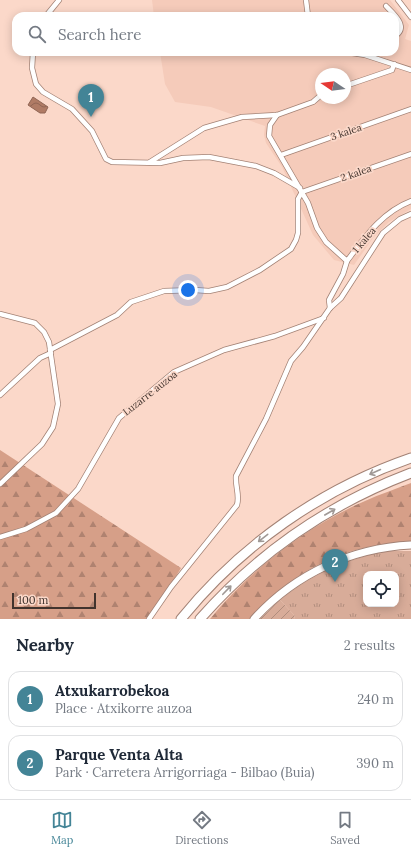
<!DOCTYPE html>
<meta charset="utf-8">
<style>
:root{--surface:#fff;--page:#f2f2f3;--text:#1f2937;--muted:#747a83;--line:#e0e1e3;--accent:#438496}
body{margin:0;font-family:Lora,serif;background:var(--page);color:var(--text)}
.controls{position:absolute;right:12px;bottom:12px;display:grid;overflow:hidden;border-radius:8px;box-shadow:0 2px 10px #0003}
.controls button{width:36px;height:36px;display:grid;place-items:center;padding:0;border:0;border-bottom:1px solid var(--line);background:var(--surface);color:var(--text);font:20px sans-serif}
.compass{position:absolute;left:315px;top:68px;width:36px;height:36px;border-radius:50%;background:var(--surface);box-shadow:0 2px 10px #0003;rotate:283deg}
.scale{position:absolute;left:12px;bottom:10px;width:84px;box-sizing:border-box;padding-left:4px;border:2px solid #41332d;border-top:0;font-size:11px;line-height:14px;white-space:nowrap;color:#41332d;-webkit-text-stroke:3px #fbd8c9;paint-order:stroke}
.you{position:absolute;left:188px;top:290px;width:14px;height:14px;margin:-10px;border:3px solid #fff;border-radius:50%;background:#1a73e8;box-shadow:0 0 0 6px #1a73e833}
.badge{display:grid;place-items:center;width:26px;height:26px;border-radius:50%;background:var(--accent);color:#fff;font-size:13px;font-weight:700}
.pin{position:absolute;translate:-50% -33px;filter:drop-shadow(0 1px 2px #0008)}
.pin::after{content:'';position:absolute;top:21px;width:14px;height:12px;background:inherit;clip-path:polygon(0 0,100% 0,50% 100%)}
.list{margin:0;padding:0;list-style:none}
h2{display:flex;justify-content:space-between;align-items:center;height:52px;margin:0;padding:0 16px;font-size:17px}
h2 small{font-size:13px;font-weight:400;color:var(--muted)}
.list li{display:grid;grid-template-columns:26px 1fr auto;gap:12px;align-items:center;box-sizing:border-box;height:56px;margin:0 8px 8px;padding:0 8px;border:1px solid var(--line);border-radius:12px}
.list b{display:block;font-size:15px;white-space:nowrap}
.list p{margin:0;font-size:13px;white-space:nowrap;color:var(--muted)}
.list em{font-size:13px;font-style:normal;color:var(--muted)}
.icon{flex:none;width:22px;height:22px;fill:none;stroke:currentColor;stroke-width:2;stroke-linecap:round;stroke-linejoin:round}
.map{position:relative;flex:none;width:411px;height:619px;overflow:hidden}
.search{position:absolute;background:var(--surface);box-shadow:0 2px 10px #0003;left:12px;right:12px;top:12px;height:44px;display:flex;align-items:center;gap:10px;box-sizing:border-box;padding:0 14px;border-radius:12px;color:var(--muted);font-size:15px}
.sheet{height:180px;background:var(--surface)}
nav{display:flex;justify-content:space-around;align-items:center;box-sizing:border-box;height:56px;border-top:1px solid var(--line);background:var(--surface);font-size:11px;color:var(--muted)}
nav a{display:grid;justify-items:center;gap:2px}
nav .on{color:var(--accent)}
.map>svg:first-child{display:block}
.built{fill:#f5cbba;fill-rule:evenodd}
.forest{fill:url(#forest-firs)}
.park{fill:url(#park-tufts);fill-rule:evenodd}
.garden{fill:url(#garden-furrows)}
.water{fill:url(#water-waves);stroke:#8f6554}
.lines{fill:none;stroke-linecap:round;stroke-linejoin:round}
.street-casing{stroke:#a38275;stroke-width:6}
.secondary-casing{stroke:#a38275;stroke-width:9}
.highway-casing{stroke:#a38275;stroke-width:11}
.street{stroke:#fff;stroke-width:4.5}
.secondary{stroke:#fff;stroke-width:7}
.highway{stroke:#fff;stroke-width:9}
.oneway{stroke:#a09996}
.labels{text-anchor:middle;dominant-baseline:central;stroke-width:3.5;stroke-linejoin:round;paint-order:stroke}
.street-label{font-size:10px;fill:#41332d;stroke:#fbd8c9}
</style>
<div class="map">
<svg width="411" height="619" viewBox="0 0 411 619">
<defs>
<pattern id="forest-firs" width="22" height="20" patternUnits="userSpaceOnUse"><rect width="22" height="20" fill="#d69f88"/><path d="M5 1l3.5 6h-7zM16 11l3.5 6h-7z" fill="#af8270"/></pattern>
<pattern id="park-tufts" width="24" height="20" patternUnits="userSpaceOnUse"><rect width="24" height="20" fill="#d8ac99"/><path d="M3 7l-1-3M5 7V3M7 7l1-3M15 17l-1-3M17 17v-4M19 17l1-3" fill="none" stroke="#b18d7d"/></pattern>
<pattern id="garden-furrows" width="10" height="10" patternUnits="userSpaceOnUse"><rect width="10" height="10" fill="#d8ac99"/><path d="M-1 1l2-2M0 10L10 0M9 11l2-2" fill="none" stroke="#b18d7d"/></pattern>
<pattern id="water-waves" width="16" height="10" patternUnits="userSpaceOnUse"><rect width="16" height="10" fill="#b07b65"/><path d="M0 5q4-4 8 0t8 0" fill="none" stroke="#916554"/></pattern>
</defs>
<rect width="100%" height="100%" fill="#fbd8c9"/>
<path class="built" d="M152,0h238l19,25 -4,14 6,2v168l-22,13 -16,16 -19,27 -20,-5 -21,-25 -31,-68 -16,-24 -2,-8 1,-9 -54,-19 -36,-5 -10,-18 -5,-32h235v-36h-241zM321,74h24v24h-24z"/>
<g class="forest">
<path d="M0,450l181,118 -31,51h-150z"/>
<path d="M411,483v59c-14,1 -29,2 -43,5 -47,10 -86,36 -117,72h-41c40,-49 97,-93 155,-118 15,-7 31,-12 46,-18z"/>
</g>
<path class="park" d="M387,551h24v68h-117l1,-3 -15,-16c32,-26 66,-41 107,-49zM366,574h30v30h-30z"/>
<path class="garden" d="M280,600l15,16 -1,3h-34z"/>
<path class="water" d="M33,97l15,10 -3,6h-5l-12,-8z"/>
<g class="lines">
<defs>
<g id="street">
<path d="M306,0l2,16"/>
<path d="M398,0l13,17"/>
<path d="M386,6c8,8 23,21 9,30"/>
<path d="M46,16l13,-16"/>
<path d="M33,52l-1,16 4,16 7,8 29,17 20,22 14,28 6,3 48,1 23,-5 26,-1 47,9 18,7 26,15"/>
<path d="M346,52l19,3 46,15"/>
<path d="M345,86l47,-16 2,-6"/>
<path d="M277,115l-7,10 -1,11 39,67 9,25 9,14 21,19c18,-24 35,-49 64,-60"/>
<path d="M281,155l130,-46"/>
<path d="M150,162l54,-34 38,-11 35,-2 36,-13 8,-7"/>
<path d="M302,192l109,-38"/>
<path d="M330,308l-1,-8 14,-26 4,-13"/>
<path d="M0,314l35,9 9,9 5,10 9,62 -5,23 -11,17 -42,40"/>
<path d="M50,350l67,-35 14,-13 33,-11 31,-1 14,1 18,-4 33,-17 31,-21 5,-9 2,-7v-34l4,-7"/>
<path d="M0,395l40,-37 11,-5"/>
<path d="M0,537l26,-8 30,-16 22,-24 41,-71 55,-46 50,-22 51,-14 49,-18"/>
<path d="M149,619l22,-32 66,-82c3,-10 -2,-19 -1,-29l30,-57 25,-58 12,-14 27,-39 11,-10 42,-65 17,-14 11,-5"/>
</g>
<path id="secondary" d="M254,619c41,-45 97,-71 157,-74"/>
<g id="highway">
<path d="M181,619c60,-74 140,-130 230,-161"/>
<path d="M200,619c58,-66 129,-115 211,-146"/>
</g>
</defs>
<use href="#street" class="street-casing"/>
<use href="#secondary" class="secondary-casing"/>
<use href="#highway" class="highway-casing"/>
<use href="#street" class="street"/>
<use href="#secondary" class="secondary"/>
<use href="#highway" class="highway"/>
</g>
<defs><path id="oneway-shaft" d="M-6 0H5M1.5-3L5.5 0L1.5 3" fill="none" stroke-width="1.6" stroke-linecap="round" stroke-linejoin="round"/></defs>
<g class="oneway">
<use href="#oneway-shaft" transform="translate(375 472) rotate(156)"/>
<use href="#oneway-shaft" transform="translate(330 512) rotate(-30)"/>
<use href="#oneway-shaft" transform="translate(263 538) rotate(142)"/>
<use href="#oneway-shaft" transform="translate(227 590) rotate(-46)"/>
</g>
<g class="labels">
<g class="street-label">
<text transform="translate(346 132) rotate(-19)">3 kalea</text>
<text transform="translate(356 173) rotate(-19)">2 kalea</text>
<text transform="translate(364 240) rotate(-50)">1 kalea</text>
<text transform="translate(150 393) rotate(-38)">Luzarre auzoa</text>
</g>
</g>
</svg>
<div class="controls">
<button><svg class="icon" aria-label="locate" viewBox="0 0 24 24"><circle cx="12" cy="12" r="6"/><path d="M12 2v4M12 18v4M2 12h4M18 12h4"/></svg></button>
</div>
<svg class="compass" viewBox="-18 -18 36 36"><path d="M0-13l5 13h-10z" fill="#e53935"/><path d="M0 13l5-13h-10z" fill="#747a83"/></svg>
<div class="scale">100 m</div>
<div class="you"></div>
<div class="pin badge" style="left:91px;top:117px">1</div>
<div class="pin badge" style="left:335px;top:582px">2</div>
<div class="search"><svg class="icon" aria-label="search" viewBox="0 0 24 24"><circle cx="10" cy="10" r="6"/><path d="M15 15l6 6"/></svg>Search here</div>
</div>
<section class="sheet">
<h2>Nearby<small>2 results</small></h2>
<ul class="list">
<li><span class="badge">1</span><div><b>Atxukarrobekoa</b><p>Place · Atxikorre auzoa</p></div><em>240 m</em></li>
<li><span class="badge">2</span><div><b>Parque Venta Alta</b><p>Park · Carretera Arrigorriaga - Bilbao (Buia)</p></div><em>390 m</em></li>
</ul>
</section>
<nav>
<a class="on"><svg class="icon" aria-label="map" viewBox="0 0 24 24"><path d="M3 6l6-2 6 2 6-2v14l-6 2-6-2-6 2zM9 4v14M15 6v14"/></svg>Map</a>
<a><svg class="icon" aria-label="directions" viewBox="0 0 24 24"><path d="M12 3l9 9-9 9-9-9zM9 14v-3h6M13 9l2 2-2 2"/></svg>Directions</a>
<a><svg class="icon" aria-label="saved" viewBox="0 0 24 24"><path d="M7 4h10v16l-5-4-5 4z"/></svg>Saved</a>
</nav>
